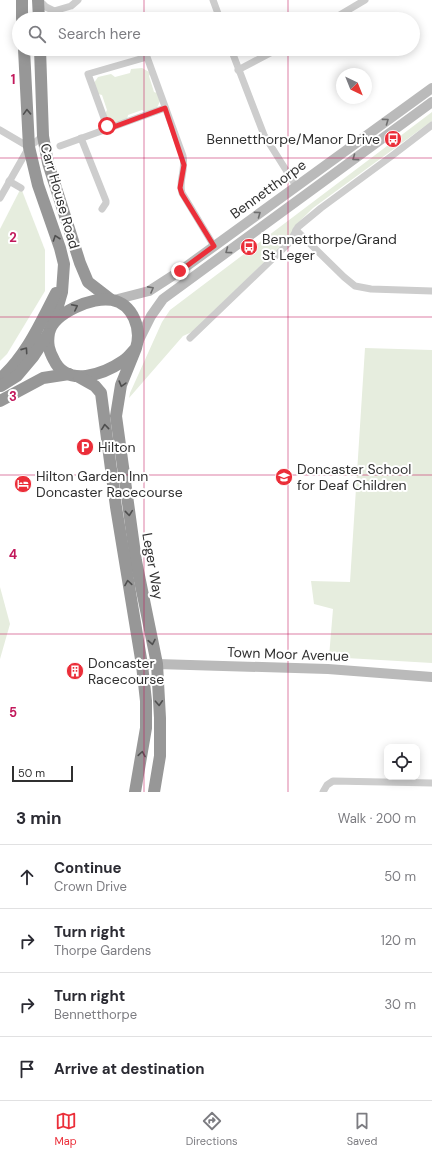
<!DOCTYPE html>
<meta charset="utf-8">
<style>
:root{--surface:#fff;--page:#f7f7f7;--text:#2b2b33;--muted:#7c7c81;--line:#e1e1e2;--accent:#eb2e39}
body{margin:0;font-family:"DM Sans",sans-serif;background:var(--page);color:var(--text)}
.controls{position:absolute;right:12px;bottom:12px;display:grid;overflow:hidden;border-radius:8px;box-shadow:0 2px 10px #0003}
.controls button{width:36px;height:36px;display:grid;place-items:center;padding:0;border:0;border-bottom:1px solid var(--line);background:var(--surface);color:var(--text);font:20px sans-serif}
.compass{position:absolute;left:336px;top:68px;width:36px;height:36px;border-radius:50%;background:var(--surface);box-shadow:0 2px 10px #0003;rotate:137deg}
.scale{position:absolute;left:12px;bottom:10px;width:61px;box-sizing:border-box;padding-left:4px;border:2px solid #303030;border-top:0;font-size:11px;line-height:14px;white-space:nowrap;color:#303030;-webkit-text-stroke:3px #fff;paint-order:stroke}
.stop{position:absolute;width:12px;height:12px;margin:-9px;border:3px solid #eb2e39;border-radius:50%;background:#fff}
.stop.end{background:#eb2e39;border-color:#fff;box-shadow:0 1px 4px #0008}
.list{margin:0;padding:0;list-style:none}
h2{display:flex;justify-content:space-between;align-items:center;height:52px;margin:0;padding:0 16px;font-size:17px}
h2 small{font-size:13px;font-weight:400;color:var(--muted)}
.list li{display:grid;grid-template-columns:26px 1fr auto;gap:12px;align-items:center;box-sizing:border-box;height:64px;padding:0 16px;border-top:1px solid var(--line)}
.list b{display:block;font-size:15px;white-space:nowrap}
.list p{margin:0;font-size:13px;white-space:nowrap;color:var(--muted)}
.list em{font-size:13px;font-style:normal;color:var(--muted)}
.icon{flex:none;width:22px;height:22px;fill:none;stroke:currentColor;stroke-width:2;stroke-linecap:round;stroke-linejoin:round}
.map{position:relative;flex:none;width:432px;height:792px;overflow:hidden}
.search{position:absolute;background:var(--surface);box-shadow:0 2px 10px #0003;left:12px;right:12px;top:12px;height:44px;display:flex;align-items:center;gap:10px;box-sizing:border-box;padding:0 14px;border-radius:22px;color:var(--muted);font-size:15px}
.sheet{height:308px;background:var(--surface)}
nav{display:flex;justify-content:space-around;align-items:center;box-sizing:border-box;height:56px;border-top:1px solid var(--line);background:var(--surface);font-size:11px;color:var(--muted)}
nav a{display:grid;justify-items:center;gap:2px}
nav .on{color:var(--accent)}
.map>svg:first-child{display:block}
.green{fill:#e6edde}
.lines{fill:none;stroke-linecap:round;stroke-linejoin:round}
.street{stroke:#cdcdcd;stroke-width:7}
.secondary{stroke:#bababa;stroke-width:10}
.highway{stroke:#979797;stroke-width:12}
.oneway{stroke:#4f4f4f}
.oneway2{stroke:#6e6e6e}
.route{stroke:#eb2e39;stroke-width:5}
.grid{fill:none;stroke:#c2185b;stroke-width:1;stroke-opacity:0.55}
.labels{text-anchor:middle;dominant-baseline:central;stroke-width:4;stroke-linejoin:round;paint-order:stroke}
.poi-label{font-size:14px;fill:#303030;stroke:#fff;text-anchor:start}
.street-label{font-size:14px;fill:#303030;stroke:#fff}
.grid-label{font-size:13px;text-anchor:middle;font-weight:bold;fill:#c2185b;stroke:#fff;stroke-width:4;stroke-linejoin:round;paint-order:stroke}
</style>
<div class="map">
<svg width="432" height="792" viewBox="0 0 432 792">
<rect width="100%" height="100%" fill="#fff"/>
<g class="green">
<path d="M142,68l9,5 -2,3 5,16 3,1 3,8 -3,7 -12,4 -3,-2 -14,5 -1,5 -14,5 -4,-1 -4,-10 2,-4 -5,-15 -4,-1 -4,-11 4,-6 13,-3 4,3 15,-4 1,-4z"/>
<path d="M432,112v9l-119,87 -19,19 -3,9 -99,96 -9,4 -54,62 1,-5 32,-71 8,-12z"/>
<path d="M21,188l24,62v41l-38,63 -7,7v-132z"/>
<path d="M365,348l67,2v313l-103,-6 4,-48 -19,-5 -3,-23 39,1z"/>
<path d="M0,587l10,37 -10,35z"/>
</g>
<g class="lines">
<g class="street">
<path d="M39,0l7,7 8,4"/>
<path d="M213,0l7,19"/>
<path d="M46,19l8,-8 17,-5 7,-6"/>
<path d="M333,19l32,-19"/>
<path d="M231,49l33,86 32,51"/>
<path d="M238,70l40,-21"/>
<path d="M108,129l-20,-55 59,-17 36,99c3,16 -5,25 -1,37l32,53"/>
<path d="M0,130l29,17"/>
<path d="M81,138l25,63v2l-4,6"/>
<path d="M60,146l105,-38"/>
<path d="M9,181l12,7"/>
<path d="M0,198l29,-51 14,-11"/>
<path d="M296,230l48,47 11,9 16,3 61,2"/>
<path d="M190,338l100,-96 8,-15 23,-19 72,-53 39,-30"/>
<path d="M323,792l4,-7 6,-4 99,2"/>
</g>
<g class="secondary">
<path d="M114,300l35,-9 31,-20 252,-183"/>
<path d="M138,342l13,-26 12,-17 269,-197"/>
<path d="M142,665l15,-1 171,5 104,8"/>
</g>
<g class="highway">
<path d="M22,0v19"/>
<path d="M38,0l1,19"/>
<path d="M24,49l5,98 9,38 22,63 4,16 -2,28 -9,31"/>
<path d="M40,49l3,87 5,27 32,100 8,19 22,17"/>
<path d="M136,348c-4,4 -8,10 -13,13 -19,13 -56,27 -69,-1 -5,-9 -7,-16 -5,-27 4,-20 44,-37 63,-33 21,4 30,29 24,48l-15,37 -5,31 20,145 21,103 3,54v38l-6,36"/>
<path d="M79,377l16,9 6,7 15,114 26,158 4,36v27l-11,64"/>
<path d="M0,379c26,-23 40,-55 56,-86"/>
<path d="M1,386l16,-10 16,-19 15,-23"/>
<path d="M0,401l43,-23 26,-4"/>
</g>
</g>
<defs><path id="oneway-chevron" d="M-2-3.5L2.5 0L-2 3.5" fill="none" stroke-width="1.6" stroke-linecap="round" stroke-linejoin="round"/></defs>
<g class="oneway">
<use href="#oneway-chevron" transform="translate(27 112) rotate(-92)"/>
<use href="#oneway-chevron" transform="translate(56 238) rotate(-109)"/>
<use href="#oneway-chevron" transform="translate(75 307) rotate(-27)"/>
<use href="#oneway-chevron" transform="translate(25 350) rotate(-55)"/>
<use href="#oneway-chevron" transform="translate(122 384) rotate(106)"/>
<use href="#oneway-chevron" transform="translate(105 427) rotate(-96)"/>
<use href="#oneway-chevron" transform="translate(129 513) rotate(84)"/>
<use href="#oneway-chevron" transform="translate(128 583) rotate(-99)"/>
<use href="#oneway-chevron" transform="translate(152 642) rotate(79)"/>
<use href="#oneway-chevron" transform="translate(159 703) rotate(87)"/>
<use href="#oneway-chevron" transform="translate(142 754) rotate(-81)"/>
</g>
<g class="oneway2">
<use href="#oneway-chevron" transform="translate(386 121) rotate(-36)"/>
<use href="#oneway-chevron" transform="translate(355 158) rotate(144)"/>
<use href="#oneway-chevron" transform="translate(258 214) rotate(-36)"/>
<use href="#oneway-chevron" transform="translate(228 251) rotate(143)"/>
<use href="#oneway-chevron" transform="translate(151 289) rotate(-29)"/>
</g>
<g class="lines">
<path class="route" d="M107,126l1,3 57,-21 19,57 -4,23 2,6 32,52 -34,25"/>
</g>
<path class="grid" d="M144,0v19M288,0v19M144,49v743M288,49v743M0,158h432M0,317h432M0,475h432M0,634h432"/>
<defs>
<symbol id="bus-disc" viewBox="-11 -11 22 22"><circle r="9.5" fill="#eb2e39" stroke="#fff"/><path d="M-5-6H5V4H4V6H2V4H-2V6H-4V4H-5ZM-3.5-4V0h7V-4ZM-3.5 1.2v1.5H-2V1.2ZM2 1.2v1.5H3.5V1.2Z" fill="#fff"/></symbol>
<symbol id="parking-disc" viewBox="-11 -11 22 22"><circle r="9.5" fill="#eb2e39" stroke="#fff"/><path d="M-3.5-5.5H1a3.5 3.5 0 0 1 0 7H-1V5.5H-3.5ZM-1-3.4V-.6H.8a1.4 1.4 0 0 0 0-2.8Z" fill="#fff"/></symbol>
<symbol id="school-disc" viewBox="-11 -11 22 22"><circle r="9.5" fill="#eb2e39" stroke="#fff"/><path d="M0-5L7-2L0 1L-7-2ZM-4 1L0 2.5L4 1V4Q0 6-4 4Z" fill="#fff"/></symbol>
<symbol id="hotel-disc" viewBox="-11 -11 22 22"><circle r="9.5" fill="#eb2e39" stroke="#fff"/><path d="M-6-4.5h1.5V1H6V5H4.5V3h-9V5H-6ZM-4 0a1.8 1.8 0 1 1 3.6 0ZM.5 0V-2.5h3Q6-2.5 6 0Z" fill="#fff"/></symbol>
<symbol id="building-disc" viewBox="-11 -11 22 22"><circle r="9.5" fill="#eb2e39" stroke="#fff"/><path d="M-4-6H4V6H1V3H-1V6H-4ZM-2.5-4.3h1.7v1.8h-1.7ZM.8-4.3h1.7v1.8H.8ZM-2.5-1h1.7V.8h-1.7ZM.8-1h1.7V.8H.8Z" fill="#fff"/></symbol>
</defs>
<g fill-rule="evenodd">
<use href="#bus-disc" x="383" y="129" width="20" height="20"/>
<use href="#bus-disc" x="239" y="237" width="20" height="20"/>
<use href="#parking-disc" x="75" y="437" width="20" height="20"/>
<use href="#school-disc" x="274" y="467" width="20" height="20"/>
<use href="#hotel-disc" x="13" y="474" width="20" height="20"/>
<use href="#building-disc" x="65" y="661" width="20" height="20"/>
</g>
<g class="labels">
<g class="poi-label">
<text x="380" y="139" text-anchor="end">Bennetthorpe/Manor Drive</text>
<text x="262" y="239">Bennetthorpe/Grand<tspan x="262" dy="16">St Leger</tspan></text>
<text x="98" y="447">Hilton</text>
<text x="297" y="469">Doncaster School<tspan x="297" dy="16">for Deaf Children</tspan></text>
<text x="36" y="476">Hilton Garden Inn<tspan x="36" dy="16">Doncaster Racecourse</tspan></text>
<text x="88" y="663">Doncaster<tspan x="88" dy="16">Racecourse</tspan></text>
</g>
<g class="street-label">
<text transform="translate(268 189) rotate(-36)">Bennetthorpe</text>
<text transform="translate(60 196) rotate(74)">Carr House Road</text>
<text transform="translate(153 566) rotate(80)">Leger Way</text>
<text transform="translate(288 654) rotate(2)">Town Moor Avenue</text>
</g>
</g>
<g class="grid-label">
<text x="13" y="84">1</text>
<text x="13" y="242">2</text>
<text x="13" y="401">3</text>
<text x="13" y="559">4</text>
<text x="13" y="717">5</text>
</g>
</svg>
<div class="controls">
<button><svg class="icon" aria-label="locate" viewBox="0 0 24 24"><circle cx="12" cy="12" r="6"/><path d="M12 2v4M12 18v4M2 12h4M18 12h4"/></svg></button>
</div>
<svg class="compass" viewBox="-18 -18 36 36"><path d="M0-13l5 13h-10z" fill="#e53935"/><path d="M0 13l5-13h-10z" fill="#7c7c81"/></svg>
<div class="scale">50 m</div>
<div class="stop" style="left:107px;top:126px"></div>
<div class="stop end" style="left:180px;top:271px"></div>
<div class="search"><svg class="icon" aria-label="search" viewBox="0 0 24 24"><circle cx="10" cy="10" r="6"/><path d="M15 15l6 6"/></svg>Search here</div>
</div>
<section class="sheet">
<h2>3 min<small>Walk · 200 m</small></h2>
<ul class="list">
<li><svg class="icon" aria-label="ahead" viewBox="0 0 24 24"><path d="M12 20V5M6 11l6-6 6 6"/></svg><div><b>Continue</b><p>Crown Drive</p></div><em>50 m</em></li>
<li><svg class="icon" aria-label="right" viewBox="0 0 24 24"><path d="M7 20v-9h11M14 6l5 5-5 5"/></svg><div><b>Turn right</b><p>Thorpe Gardens</p></div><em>120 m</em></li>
<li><svg class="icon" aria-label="right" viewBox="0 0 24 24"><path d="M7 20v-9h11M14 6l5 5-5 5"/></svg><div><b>Turn right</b><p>Bennetthorpe</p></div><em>30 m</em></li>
<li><svg class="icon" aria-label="arrive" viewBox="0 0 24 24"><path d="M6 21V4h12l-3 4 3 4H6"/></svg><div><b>Arrive at destination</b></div></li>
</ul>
</section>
<nav>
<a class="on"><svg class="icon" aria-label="map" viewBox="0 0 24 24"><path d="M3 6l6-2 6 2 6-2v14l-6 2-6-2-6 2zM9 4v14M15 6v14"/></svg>Map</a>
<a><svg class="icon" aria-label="directions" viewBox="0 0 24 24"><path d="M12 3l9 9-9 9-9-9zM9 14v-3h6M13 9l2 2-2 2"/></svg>Directions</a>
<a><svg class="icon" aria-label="saved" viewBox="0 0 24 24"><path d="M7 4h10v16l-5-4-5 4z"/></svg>Saved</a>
</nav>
